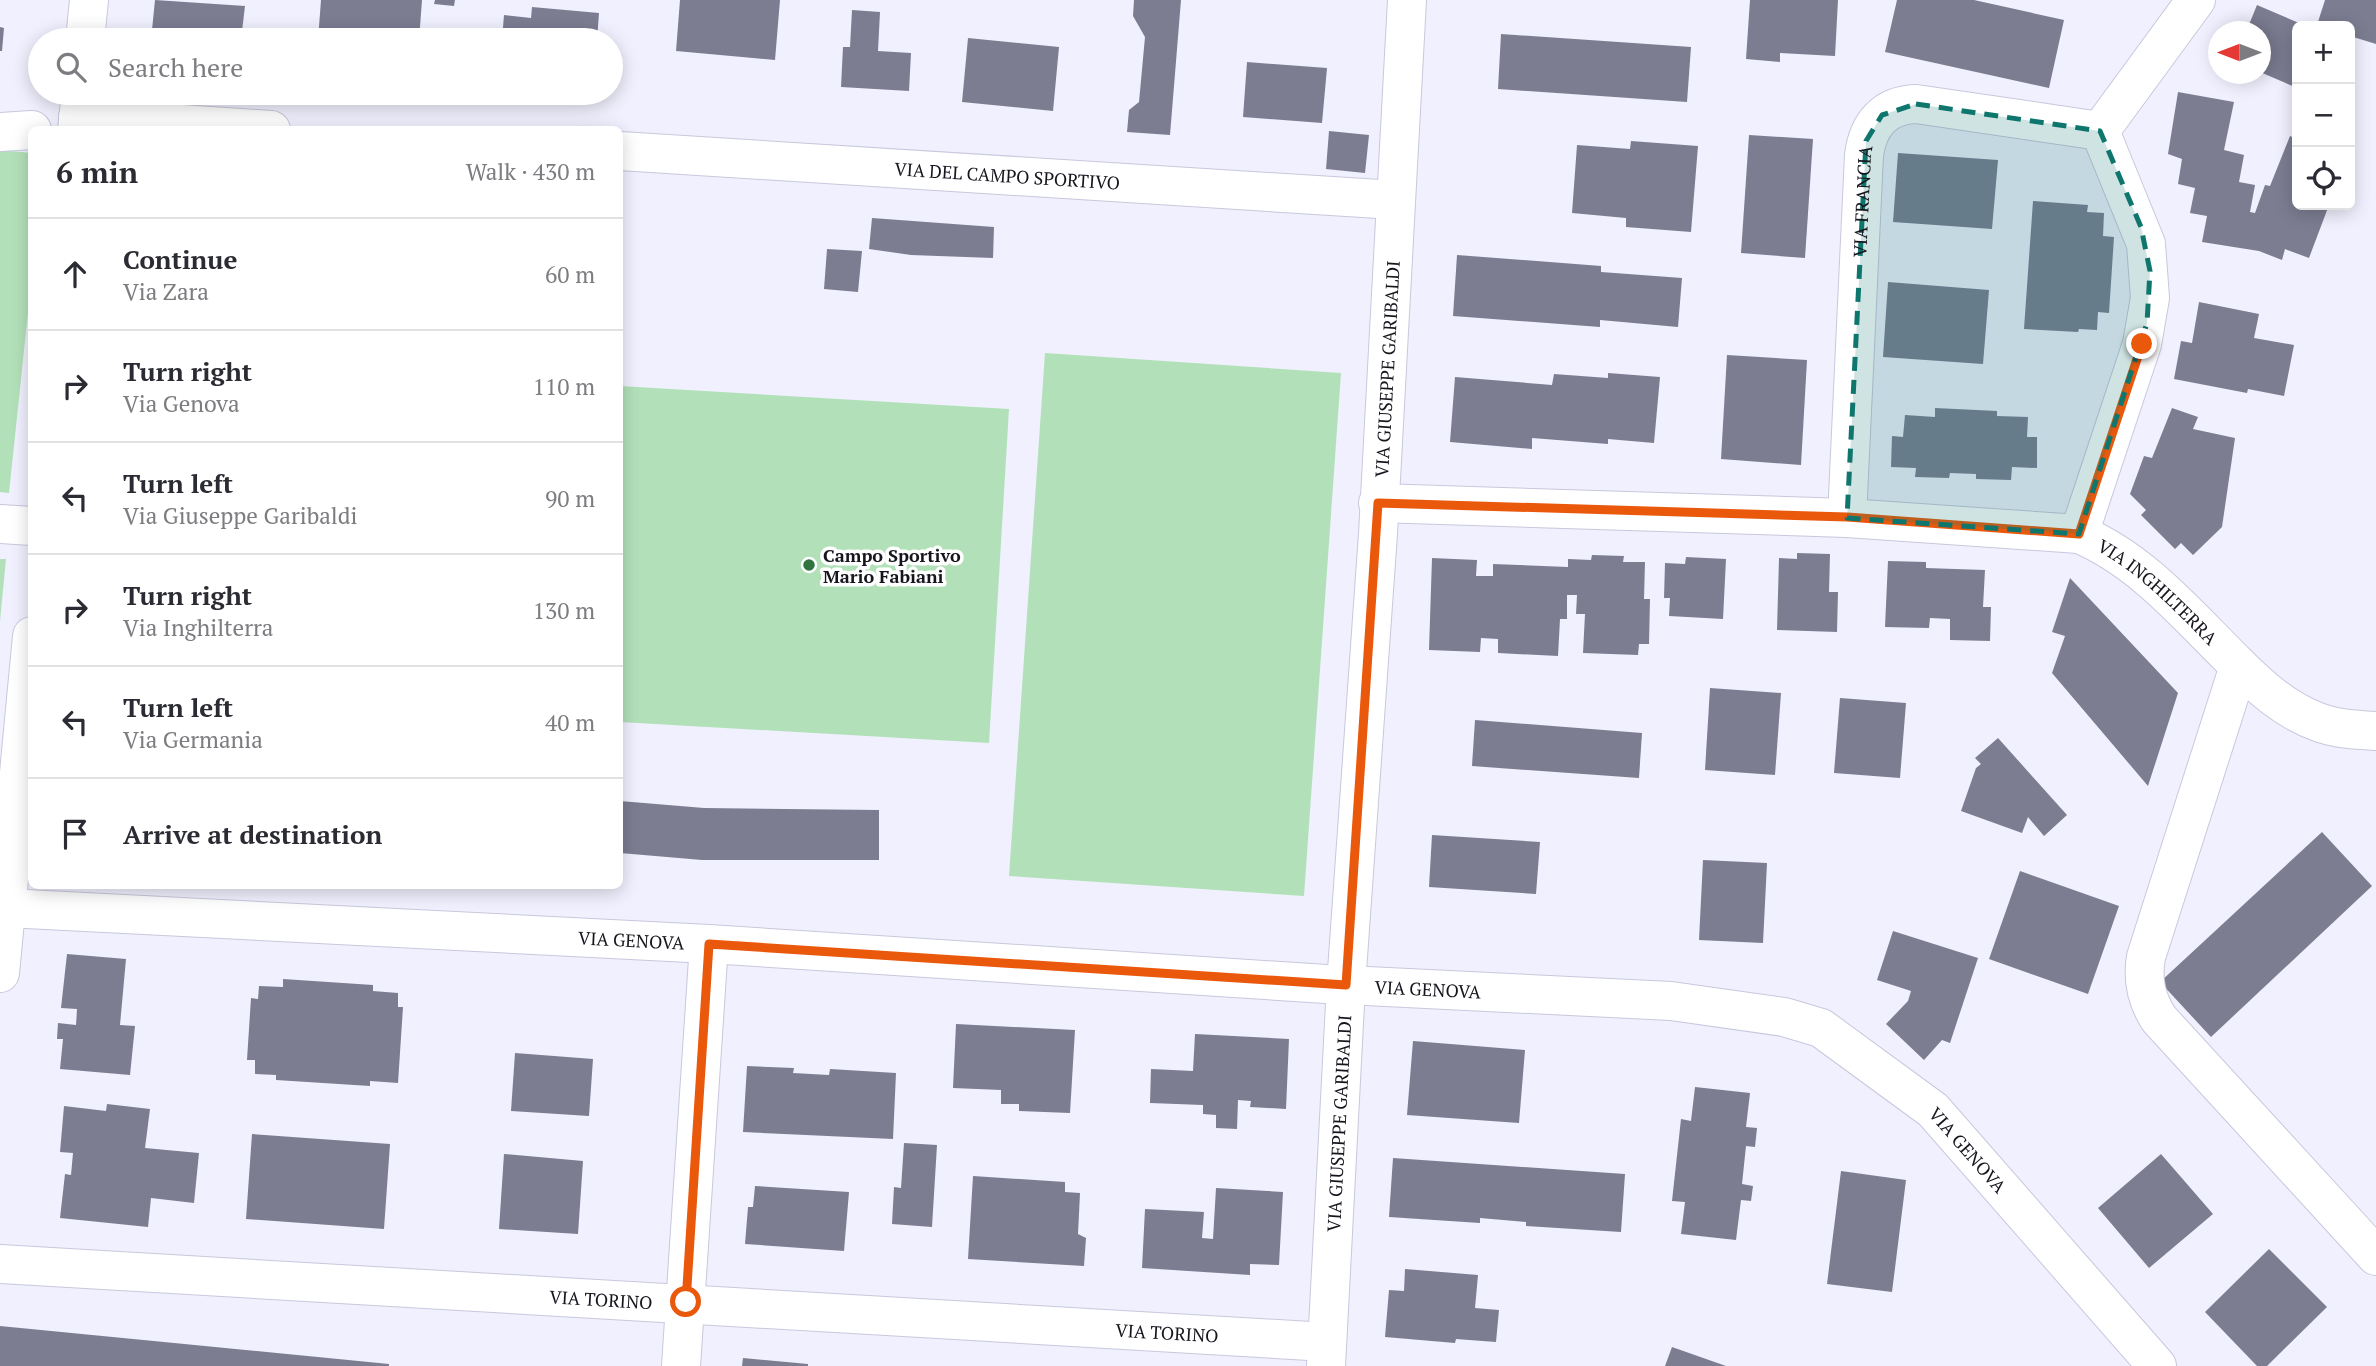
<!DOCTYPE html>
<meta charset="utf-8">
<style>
:root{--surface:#fff;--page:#f2f2f3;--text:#2b2b33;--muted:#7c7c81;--line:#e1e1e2}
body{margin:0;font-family:"PT Serif",serif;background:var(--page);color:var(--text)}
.controls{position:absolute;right:21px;top:21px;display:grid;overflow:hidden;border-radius:10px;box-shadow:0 4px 18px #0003}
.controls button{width:63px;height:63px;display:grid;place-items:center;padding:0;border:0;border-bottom:2px solid var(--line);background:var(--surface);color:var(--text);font:35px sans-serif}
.compass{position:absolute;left:2208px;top:21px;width:63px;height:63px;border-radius:50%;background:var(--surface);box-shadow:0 4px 18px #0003;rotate:270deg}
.stop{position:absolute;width:21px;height:21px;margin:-16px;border:5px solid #ea580c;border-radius:50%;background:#fff}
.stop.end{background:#ea580c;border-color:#fff;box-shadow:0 2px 7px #0008}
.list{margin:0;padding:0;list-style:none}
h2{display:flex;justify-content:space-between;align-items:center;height:91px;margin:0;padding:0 28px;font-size:30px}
h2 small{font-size:23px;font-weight:400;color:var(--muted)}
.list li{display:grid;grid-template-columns:46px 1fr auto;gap:21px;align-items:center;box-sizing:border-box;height:112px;padding:0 28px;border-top:2px solid var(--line)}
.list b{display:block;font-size:26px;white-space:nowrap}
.list p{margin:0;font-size:23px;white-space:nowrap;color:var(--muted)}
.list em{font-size:23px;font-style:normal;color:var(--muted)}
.icon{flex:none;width:38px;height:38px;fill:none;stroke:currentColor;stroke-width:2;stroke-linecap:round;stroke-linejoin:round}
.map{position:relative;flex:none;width:2376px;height:1366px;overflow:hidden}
.search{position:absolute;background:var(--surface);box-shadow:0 4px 18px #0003;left:28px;top:28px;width:595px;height:77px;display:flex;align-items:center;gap:18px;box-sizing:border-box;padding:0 24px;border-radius:38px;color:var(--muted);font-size:26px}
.panel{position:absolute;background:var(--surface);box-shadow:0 4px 18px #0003;left:28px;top:126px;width:595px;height:763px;border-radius:10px}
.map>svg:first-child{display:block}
.grass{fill:#b2e1b9}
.building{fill:#7c7d91}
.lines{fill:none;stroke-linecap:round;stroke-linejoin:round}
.minor-casing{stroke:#c8c8de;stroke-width:40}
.tertiary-casing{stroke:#c8c8de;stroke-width:40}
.minor{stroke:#fff;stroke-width:38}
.tertiary{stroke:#fff;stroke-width:38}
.route{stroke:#ea580c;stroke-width:9}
.marked{fill:#0f766e;fill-opacity:0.2;stroke:#0f766e;stroke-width:5;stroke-dasharray:14 9;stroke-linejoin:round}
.poi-dot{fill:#307540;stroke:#fff;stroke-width:2.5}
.labels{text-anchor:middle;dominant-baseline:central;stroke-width:7;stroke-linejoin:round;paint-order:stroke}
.street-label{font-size:18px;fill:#15151d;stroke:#fff}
.poi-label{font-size:18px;font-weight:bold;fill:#15151d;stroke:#fff;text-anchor:start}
</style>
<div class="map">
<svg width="2376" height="1366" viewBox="0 0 2376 1366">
<rect width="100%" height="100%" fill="#f0f0fe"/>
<g class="grass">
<path d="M0,150l32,3 -1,131 -22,209 -9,-1z"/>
<path d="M1045,353l296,20 -37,523 -295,-20z"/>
<path d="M620,386l389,23 -20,334 -369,-21z"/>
<path d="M0,559h6l-6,62z"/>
</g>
<g class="building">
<path d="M155,0l90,6 -4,34h-90z"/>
<path d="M321,0h101l-3,40h-101z"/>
<path d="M435,0h20l-1,6 -20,-2z"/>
<path d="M680,0h100l-5,60 -99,-9z"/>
<path d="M1134,0h47l-11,135 -43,-3 2,-22 10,-8 6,-65 -12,-21z"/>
<path d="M1750,0h88l-3,56 -55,-3v9l-34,-3z"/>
<path d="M1897,0h77l90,20 -15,68 -164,-36z"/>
<path d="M2325,0h51v44l-26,-8v-10l-33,-1z"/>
<path d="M2257,5l49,21h-9v62l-37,-16v-40h-14z"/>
<path d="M532,7l67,6 -2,27h-95l2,-25 27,3z"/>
<path d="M852,10l28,2 -2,39 33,2 -2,38 -68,-4 2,-40h7z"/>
<path d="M0,27l4,1 -2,23h-2z"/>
<path d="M1501,34l190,13 -4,55 -189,-13z"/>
<path d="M968,38l91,9 -6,64 -91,-9z"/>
<path d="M1247,62l80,6 -5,55 -79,-6z"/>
<path d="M2178,92l56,10 -10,48 20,5 -5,27 16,3 -5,27 5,1 10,-28 5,1 20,-50 7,3v66h32l-20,53 -24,-9 -3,11 -23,-9 -57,-9 5,-26 -17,-3 5,-25 -17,-4 4,-25 -14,-5z"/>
<path d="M549,93h14l-1,8 -14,-2z"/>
<path d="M1329,131l40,4 -4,38 -39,-4z"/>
<path d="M1749,135l64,4 -8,119 -64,-5z"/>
<path d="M1631,141l67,5 -7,86 -65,-5v-9l-54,-5 5,-68 53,4z"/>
<path d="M1898,153l100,7 -6,69 -99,-7z"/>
<path d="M2033,201l55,4 -1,7 17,1 -1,23 11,1 -5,76 -11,-1 -1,18 -18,-1 -1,3 -54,-3z"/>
<path d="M872,218l122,9 -1,31 -82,-3 -42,-6z"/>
<path d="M827,249l35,2 -4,41 -34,-3z"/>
<path d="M1457,255l144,11v6l81,6 -4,49 -78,-7v7l-147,-11z"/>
<path d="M1888,282l101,8 -6,74 -100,-7z"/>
<path d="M2199,302l60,12 -5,24 40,7 -10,51 -36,-7 -1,4 -73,-14 7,-38 11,2z"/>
<path d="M1727,355l80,5 -6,105 -80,-6z"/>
<path d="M1608,373l52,4 -6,66 -46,-4v5l-76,-6v11l-82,-7 5,-65 97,8 2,-11 54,4z"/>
<path d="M1935,408l62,3v5l31,1 -1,20h10v31l-25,-1 -1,13 -35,-1v-5l-26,-1 -1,5 -34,-1 1,-9 -25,-1 1,-31 11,1 2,-22 30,2z"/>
<path d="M2172,408l26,9 -5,12 42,9 -13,89 -29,28 -12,-12 -6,6 -34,-34 5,-5 -16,-16 14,-38 8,2z"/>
<path d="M1797,553l33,1 -1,38h9l-1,40 -60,-2 2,-72 18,1z"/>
<path d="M1592,555l32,1 -1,6h22l-1,37h6l-1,45h-10l-1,11 -55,-2 2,-39h-9l1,-19h-10v24h-7l-2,37 -60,-3v-14l-17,-1 -1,14 -51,-2 3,-92 45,2 -1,16h17v-12l75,3v-8l23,1z"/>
<path d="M1686,557l40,2 -3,60 -54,-3 1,-18h-6l1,-35 20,1z"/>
<path d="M1888,561l38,1v6l59,2 -2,37h8l-1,34 -40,-1v-21l-20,-1 -1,10 -44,-1z"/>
<path d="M2070,578l108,115 -30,93 -96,-113 13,-37 -13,-4z"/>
<path d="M1710,688l71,5 -6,82 -70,-5z"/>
<path d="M1840,698l66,5 -6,75 -66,-5z"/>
<path d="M1475,720l167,13 -3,45 -167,-12z"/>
<path d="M1998,738l69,77 -23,21 -16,-19 -6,16 -61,-22 15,-43 5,-4 -6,-6z"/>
<path d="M620,801l84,7 175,2v50h-177l-82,-7z"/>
<path d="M2322,832l50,54 -161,151 -51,-55z"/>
<path d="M1432,835l108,7 -4,52 -107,-7z"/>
<path d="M1703,860l64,3 -4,80 -64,-3z"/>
<path d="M2020,871l99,35 -31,88 -99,-35z"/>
<path d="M1893,931l85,27 -28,85 -8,-3 -18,20 -38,-36 22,-23 3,-10 -34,-11z"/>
<path d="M67,954l59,5 -6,66 15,1 -5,49 -70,-6 3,-30h-6l1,-16 18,2 1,-16 -16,-1z"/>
<path d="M283,979l90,6v6l25,2v14h5l-5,76 -28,-2v5l-94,-6v-5l-21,-1v-14h-8l4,-62 7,1 1,-13 24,1z"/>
<path d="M956,1024l119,6 -5,83 -51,-2v-7h-18v-14l-48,-2z"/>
<path d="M1195,1034l94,5 -3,70 -36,-2 1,-6 -13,-1 -1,29 -21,-1v-13l-13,-1v-9l-53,-2 1,-34 42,2z"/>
<path d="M1413,1041l112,9 -6,73 -112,-8z"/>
<path d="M515,1053l78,6 -4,57 -78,-5z"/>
<path d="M747,1066l47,2 -1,5 36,2 1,-6 66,4 -3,66 -150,-7z"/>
<path d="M1695,1087l55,6 -4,34 11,1 -2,19 -9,-1 -4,38 11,2 -2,15 -10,-1 -5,40 -55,-6 4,-32 -13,-1 9,-82 10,2z"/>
<path d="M107,1104l43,5 -5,39 54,5 -5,50 -43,-5 -3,29 -88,-9 5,-44 6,1 2,-22 -13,-1 4,-46 42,5z"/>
<path d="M252,1134l138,10 -6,85 -138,-10z"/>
<path d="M904,1143l33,2 -5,82 -40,-3 2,-37 7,1z"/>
<path d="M504,1154l79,7 -5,73 -79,-5z"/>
<path d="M2161,1154l52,60 -64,54 -51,-60z"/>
<path d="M1393,1158l232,16 -4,58 -95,-6v-4l-46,-4v5l-91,-6z"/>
<path d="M1841,1171l65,9 -14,112 -65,-8z"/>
<path d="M973,1176l92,6v10l15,1 -2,41 8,4 -2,28 -116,-7z"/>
<path d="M755,1186l94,6 -5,59 -99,-7 3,-37h5z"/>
<path d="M1216,1188l67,4 -4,73 -29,-1v11l-108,-7 3,-59 59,3 -2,26 11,1z"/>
<path d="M2269,1249l58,58 -60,59h-10l-52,-54z"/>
<path d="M1405,1269l73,6 -3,33 24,2 -3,32 -40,-3 -1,4 -70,-6 4,-47 15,1z"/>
<path d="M0,1326l389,38v2h-389z"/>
<path d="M1672,1347l54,19h-61z"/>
<path d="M743,1358l65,6v2h-66z"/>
</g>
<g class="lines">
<defs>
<g id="minor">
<path d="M78,117l193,13"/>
<path d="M0,132l32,-2"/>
<path id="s1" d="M620,151l775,49"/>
<path id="s2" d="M1378,503l469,15 232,16c63,26 109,82 157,129 24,24 49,47 82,59 18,7 39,8 58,9"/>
<path id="s3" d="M1847,518l17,-363c4,-30 20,-50 52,-51l184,27"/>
<path d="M0,524l32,2"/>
<path d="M2079,534l63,-190 8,-46 -4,-54 -46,-113 96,-131"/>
<path d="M2239,666l-93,291c-4,23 0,42 13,62l217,237"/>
<path id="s4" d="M7,908l702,36 617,40 345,17 113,16 37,11 112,82 224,256"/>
<path id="s5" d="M0,1264l1327,78"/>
<path d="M681,1366l28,-422"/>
<path id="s6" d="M1326,1366l20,-381 32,-451 29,-534"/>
</g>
<g id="tertiary">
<path d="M85,40l4,-40"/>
<path d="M77,130l4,-37"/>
<path d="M0,973l32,-337"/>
</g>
</defs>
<use href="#minor" class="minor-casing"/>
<use href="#tertiary" class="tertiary-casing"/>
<use href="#minor" class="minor"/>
<use href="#tertiary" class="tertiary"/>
</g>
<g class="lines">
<path class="route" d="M686,1302l23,-358 637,41 32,-482 469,14 232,17 63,-190"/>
</g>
<path class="marked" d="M1916,104l184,27 41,96 9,44 -3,52 -68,211 -232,-16 19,-377 16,-26z"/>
<circle class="poi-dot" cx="809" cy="565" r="7"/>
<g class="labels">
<g class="street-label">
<text stroke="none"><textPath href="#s1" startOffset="388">VIA DEL CAMPO SPORTIVO</textPath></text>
<text stroke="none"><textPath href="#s3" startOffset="317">VIA FRANCIA</textPath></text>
<text stroke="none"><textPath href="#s6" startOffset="999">VIA GIUSEPPE GARIBALDI</textPath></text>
<text stroke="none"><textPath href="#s2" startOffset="800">VIA INGHILTERRA</textPath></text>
<text stroke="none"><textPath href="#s4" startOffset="625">VIA GENOVA</textPath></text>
<text stroke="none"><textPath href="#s4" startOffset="1423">VIA GENOVA</textPath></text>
<text stroke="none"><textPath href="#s6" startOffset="243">VIA GIUSEPPE GARIBALDI</textPath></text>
<text stroke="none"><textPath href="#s4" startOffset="2011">VIA GENOVA</textPath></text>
<text stroke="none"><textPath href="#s5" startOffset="602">VIA TORINO</textPath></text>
<text stroke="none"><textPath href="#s5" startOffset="1169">VIA TORINO</textPath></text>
</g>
<g class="poi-label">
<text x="823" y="555">Campo Sportivo<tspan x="823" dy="21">Mario Fabiani</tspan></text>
</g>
</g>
</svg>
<div class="controls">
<button>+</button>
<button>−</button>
<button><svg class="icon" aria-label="locate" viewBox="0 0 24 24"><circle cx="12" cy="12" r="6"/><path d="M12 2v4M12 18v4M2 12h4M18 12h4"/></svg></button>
</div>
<svg class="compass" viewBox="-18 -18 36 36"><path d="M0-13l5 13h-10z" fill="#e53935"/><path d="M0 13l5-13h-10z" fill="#7c7c81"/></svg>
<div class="stop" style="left:686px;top:1302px"></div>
<div class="stop end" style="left:2142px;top:344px"></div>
<div class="search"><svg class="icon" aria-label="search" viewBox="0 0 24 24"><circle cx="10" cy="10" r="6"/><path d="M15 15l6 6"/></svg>Search here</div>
<section class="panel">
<h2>6 min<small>Walk · 430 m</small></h2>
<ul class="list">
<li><svg class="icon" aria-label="ahead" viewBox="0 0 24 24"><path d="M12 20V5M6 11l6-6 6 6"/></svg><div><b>Continue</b><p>Via Zara</p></div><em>60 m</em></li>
<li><svg class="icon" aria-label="right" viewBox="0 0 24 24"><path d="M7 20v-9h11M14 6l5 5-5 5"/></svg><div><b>Turn right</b><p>Via Genova</p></div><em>110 m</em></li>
<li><svg class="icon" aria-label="left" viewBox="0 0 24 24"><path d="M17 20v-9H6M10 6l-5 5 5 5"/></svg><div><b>Turn left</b><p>Via Giuseppe Garibaldi</p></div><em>90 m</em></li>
<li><svg class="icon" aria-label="right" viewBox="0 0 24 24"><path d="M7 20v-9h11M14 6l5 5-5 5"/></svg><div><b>Turn right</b><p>Via Inghilterra</p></div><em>130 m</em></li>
<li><svg class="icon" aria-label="left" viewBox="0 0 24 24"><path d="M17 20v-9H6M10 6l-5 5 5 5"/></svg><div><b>Turn left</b><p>Via Germania</p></div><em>40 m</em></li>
<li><svg class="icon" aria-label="arrive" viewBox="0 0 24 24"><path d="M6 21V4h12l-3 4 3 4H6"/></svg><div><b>Arrive at destination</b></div></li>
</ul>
</section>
</div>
